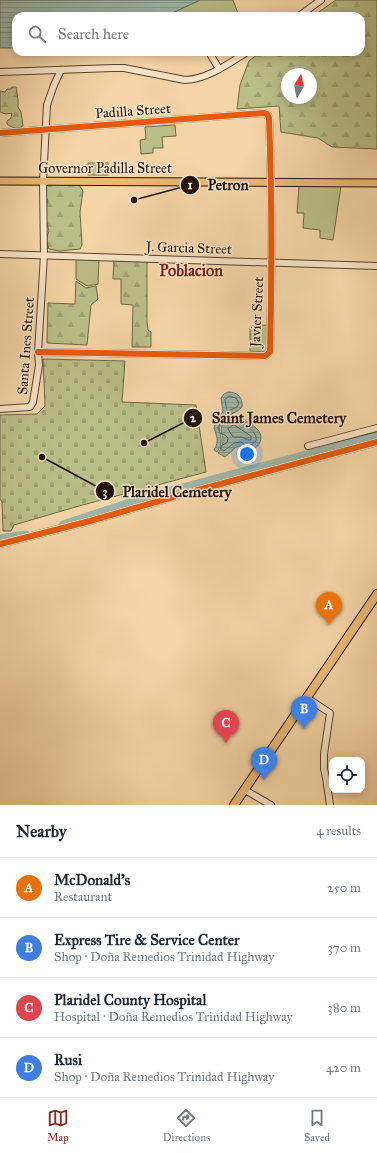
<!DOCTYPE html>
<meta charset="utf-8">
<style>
:root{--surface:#fff;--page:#f6f6f7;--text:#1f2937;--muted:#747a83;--line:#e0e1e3;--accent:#8f2418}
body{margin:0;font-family:"IM FELL Great Primer",serif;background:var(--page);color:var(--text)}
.controls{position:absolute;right:12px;bottom:12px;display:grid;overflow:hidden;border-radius:8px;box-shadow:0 2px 10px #0003}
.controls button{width:36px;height:36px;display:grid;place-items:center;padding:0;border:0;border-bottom:1px solid var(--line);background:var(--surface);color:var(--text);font:20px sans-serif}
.compass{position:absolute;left:281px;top:68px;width:36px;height:36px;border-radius:50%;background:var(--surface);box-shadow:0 2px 10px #0003;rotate:10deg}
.you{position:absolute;left:247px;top:454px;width:14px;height:14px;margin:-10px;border:3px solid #fff;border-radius:50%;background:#1a73e8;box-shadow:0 0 0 6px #1a73e833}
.badge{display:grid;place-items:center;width:26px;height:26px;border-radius:50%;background:var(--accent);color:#fff;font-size:13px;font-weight:700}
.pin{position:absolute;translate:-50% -33px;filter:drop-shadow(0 1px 2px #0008)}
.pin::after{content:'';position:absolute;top:21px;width:14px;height:12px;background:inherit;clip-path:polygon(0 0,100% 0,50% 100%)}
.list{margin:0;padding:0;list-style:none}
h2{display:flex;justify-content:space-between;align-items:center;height:52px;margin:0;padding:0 16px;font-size:17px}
h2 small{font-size:13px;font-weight:400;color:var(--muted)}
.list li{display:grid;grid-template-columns:26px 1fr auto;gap:12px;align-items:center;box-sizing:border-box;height:60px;padding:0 16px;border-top:1px solid var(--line)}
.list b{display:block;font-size:15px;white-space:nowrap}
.list p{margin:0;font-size:13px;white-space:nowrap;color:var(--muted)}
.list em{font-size:13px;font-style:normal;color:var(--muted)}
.icon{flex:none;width:22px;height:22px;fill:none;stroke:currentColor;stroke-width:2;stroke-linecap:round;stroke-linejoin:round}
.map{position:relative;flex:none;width:377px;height:805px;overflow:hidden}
.search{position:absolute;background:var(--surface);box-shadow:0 2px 10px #0003;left:12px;right:12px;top:12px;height:44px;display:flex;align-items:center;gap:10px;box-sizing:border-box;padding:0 14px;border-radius:12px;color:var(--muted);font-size:15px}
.sheet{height:292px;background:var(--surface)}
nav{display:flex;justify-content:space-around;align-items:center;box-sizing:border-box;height:56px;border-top:1px solid var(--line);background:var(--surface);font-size:11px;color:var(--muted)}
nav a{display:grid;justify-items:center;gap:2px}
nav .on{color:var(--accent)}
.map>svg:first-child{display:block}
.green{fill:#babe88;stroke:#6e684a}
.forest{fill:url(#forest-firs);stroke:#6e684a;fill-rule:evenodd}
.cemetery{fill:url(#cemetery-stones);stroke:#6e684a}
.water{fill:url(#water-rules);stroke:#6b766c}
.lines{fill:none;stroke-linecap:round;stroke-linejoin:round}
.shore{stroke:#5f665c;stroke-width:1}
.river{stroke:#9cb8ab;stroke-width:9}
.minor-casing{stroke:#574434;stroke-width:8}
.major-casing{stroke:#22130d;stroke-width:9}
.highway-casing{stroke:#22130d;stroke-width:10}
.minor{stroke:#f8e4c6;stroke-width:6}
.major{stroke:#eaba74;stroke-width:7}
.highway{stroke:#eaba74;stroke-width:8}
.cycleway-casing{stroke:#f8e4c6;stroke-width:8}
.cycleway{stroke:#e8590c;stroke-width:6}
.labels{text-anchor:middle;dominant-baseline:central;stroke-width:3;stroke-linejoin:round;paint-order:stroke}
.street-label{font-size:14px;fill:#22130d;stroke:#f8e4c6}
.quarter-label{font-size:16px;font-weight:bold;fill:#7a1f14;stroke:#f8e4c6}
.leader{fill:none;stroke:#22130d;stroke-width:1.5}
.callout-dot{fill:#22130d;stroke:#f8e4c6;stroke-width:1.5}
.mark-label{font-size:12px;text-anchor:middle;font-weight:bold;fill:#fff}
.callout-label{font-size:15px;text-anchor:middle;font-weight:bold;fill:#22130d;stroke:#f8e4c6;stroke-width:3;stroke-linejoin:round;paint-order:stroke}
</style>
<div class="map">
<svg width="377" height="805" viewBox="0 0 377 805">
<defs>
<pattern id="forest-firs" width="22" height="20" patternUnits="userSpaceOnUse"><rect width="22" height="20" fill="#babe88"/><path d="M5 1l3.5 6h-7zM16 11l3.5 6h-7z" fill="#a0a274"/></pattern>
<pattern id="cemetery-stones" width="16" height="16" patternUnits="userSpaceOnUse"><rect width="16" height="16" fill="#babe88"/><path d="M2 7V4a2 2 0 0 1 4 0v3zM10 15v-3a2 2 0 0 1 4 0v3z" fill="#a0a274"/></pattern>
<pattern id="water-rules" width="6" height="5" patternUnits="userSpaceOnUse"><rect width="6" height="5" fill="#9cb8ab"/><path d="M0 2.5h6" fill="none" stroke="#869d92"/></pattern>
</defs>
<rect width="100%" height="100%" fill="#f5d5a7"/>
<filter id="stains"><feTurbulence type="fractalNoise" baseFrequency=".005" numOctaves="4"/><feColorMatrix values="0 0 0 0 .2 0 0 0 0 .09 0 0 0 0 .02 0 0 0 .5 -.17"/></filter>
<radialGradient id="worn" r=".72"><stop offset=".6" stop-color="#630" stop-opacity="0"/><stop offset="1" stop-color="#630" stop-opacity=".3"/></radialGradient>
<g class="green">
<path d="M200,0h33l6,16h-73z"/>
<path d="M175,125l1,11 -14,1 1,11h-10v5l-12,1 -1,-14 6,-1 -1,-12z"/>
<rect x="88" y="163" width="20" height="12"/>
<path d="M299,186h42l-8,54 -13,-2v-8l-17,-2 1,-15h-7z"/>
<path d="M76,258l23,1 -1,25 -11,2 -11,-7z"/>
<path d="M269,325l-2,27 -17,-1v-25z"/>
</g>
<g class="forest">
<path d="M336,0h41v149l-45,-2 -14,-9 -37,-6 -2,-26 -42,3 3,-24 9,-24 12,-9h100v-36h-48zM287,74h24v24h-24z"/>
<path d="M12,87h4l2,12v8l3,5 2,14c-6,4 -10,2 -16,-2v-3l4,-3 1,-5 -6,1 -6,-2v-21l5,1 2,-3h4z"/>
<path d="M51,183h6l5,2 2,-1 15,1 4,6 -3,21 2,33 -2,4 -20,2 -11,-2c-3,-6 -3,-11 0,-18 -3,-10 -6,-21 -1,-30l-4,-7v-8z"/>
<path d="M114,259l33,2v61l1,8 3,2v15h-19l1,-42 -12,-1v-25h-8z"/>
<path d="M76,281l10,7 10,-2 2,13 -7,6 -4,40 -40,-2 1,-40 27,1z"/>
</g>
<path class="cemetery" d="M43,359l82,2 -3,41 74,3 10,67 -127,34 -65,19 -3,6h-8l-1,-29 -2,-3v-84l37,-1 8,-8z"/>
<g class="water">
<path d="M0,0h200l-34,16h-150v32h-16z"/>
<path d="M228,392c10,0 15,6 14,15 -6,7 -16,7 -20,15 -7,11 5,16 -5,30l-3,-2c6,-10 2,-13 0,-23l9,-16 -2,-13 3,-4z"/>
<path d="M231,415c9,2 30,12 30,22 0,12 -13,16 -21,9l-4,1 -11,10 -7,-4c14,-18 -8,-21 13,-38z"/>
</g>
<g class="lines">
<g class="shore">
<path d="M229,396l7,2 3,5 -2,4 -9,4 -1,-1 -2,-10z"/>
<path d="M232,420c9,2 26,10 24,21l-6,5 -5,-1 -4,-3 -7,1 -10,8 -4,-3 2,-3 5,-2 1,-5 -3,-3 -5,-2 -2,-5 3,-6 6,1z"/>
<path d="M234,425l17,11v4h-3l-6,-3h-9l-5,-8z"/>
</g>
<g class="river">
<path d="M63,525l82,-27 180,-48 35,-11 17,-4"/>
<path d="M0,539l26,-4"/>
</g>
<defs>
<g id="minor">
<path d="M299,16l22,-16"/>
<path d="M209,52l10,17"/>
<path d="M0,72l113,-4h11l61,12c23,-1 43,-16 62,-28"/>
<path d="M0,133l264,-20 3,1 2,4c3,78 3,156 1,234l-5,4 -227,-4"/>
<path d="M0,254l377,12"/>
<path d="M0,409l30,-2 3,-5 6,-37 -1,-13 6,-97 -1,-74 4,-76 7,-20 7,-15"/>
<path d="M308,446l69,-18"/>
<path d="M0,544l90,-23 97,-28 190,-51"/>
<path d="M307,698l23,15 -6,41v15l2,9 4,27"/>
<path d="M245,790l26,15"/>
</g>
<path id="major" d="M0,181l377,2"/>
<path id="highway" d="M234,805l143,-211"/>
</defs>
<use href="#minor" class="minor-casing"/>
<use href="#major" class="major-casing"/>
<use href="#highway" class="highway-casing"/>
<use href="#minor" class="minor"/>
<use href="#major" class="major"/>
<use href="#highway" class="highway"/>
<defs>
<g id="cycleway">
<path d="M0,133l264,-20 3,1 2,4c3,78 3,156 1,234l-5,4 -227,-4"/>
<path d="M0,544l90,-23 97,-28 190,-51"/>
</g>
</defs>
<use href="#cycleway" class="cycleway-casing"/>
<use href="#cycleway" class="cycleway"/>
</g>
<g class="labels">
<g class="street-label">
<text transform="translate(133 111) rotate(-4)">Padilla Street</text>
<text x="105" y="168">Governor Padilla Street</text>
<text transform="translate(189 248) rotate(2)">J. Garcia Street</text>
<text transform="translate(257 312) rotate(-87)">Javier Street</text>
<text transform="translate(26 346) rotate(-86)">Santa Ines Street</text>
</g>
<g class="quarter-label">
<text x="191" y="270">Poblacion</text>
</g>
</g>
<path class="leader" d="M134 200L190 185M144 443L193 418M42 457L105 491"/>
<g class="callout-dot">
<circle cx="134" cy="200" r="4"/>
<circle cx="144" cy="443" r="4"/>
<circle cx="42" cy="457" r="4"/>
<circle cx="190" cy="185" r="10"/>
<circle cx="193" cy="418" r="10"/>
<circle cx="105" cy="491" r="10"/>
</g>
<g class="mark-label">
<text x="190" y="189">1</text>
<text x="193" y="422">2</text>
<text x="105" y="496">3</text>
</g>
<g class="callout-label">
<text x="228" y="190">Petron</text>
<text x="279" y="423">Saint James Cemetery</text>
<text x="177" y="497">Plaridel Cemetery</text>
</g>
<rect width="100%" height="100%" filter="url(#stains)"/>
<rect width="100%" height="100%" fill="url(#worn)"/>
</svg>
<div class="controls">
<button><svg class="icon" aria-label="locate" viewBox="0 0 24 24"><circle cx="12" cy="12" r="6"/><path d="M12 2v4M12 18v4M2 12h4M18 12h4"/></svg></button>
</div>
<svg class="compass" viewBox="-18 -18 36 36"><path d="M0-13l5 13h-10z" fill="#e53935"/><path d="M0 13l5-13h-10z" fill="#747a83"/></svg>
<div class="you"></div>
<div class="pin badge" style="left:329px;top:625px;background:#e8710a">A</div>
<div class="pin badge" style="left:304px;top:729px;background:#3f7fe0">B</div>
<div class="pin badge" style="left:226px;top:743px;background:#e0444e">C</div>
<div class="pin badge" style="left:264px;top:780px;background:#3f7fe0">D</div>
<div class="search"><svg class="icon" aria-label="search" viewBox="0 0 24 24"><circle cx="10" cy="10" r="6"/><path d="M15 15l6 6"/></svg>Search here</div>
</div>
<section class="sheet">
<h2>Nearby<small>4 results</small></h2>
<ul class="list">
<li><span class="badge" style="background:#e8710a">A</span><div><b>McDonald's</b><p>Restaurant</p></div><em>250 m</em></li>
<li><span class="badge" style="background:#3f7fe0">B</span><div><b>Express Tire &amp; Service Center</b><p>Shop · Doña Remedios Trinidad Highway</p></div><em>370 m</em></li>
<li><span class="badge" style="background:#e0444e">C</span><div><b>Plaridel County Hospital</b><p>Hospital · Doña Remedios Trinidad Highway</p></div><em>380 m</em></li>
<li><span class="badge" style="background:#3f7fe0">D</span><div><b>Rusi</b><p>Shop · Doña Remedios Trinidad Highway</p></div><em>420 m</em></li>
</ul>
</section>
<nav>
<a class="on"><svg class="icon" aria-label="map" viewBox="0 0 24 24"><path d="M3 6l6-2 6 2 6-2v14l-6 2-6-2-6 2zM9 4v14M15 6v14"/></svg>Map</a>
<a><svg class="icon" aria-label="directions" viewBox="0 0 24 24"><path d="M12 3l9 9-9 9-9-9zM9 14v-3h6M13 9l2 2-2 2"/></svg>Directions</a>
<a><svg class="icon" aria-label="saved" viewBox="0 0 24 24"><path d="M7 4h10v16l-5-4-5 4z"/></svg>Saved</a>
</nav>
